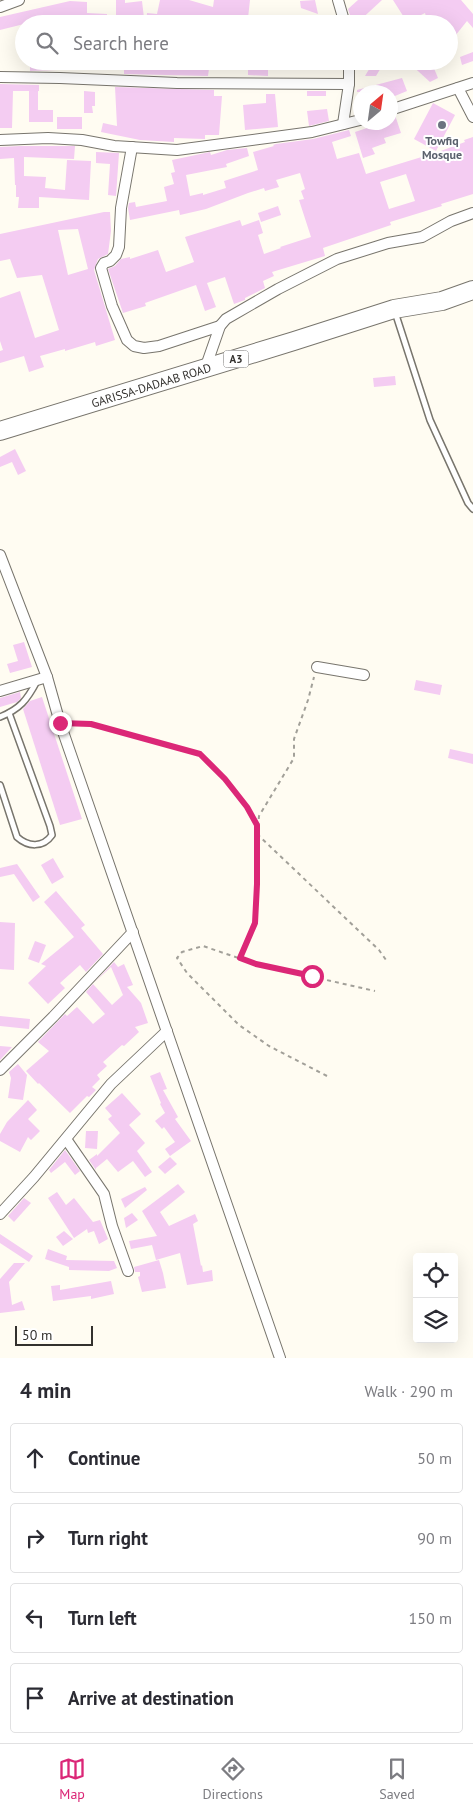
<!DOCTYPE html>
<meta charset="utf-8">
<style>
:root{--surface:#fff;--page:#f2f2f3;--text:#2b2b33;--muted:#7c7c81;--line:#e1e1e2;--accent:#db2777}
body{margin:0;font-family:"PT Sans",sans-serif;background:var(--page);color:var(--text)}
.controls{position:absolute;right:15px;bottom:15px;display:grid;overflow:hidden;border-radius:5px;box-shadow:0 5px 20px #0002}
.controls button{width:45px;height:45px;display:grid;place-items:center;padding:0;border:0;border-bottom:1px solid var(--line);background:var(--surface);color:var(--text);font:25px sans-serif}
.compass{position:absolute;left:353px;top:85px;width:45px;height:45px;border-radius:50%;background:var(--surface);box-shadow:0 5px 20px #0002;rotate:29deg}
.scale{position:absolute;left:15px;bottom:12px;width:78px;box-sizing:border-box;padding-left:5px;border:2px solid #33312e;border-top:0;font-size:14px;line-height:18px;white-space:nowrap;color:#33312e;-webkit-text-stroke:4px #fff;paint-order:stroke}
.stop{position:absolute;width:15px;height:15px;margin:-11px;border:4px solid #db2777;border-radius:50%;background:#fff}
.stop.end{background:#db2777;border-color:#fff;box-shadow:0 1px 5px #0008}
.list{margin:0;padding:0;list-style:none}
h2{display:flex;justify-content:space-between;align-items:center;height:65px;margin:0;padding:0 20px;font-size:21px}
h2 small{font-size:16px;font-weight:400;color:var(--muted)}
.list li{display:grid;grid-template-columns:32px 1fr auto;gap:15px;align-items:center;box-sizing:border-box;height:70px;margin:0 10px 10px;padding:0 10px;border:1px solid var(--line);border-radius:5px}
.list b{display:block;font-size:19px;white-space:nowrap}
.list em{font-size:16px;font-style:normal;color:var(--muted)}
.icon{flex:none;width:28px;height:28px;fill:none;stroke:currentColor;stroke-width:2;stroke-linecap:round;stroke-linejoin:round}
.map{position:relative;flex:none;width:473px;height:1358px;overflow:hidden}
.search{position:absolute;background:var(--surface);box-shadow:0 5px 20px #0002;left:15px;right:15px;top:15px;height:55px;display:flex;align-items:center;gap:12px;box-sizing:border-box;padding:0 18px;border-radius:28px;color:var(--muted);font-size:19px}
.sheet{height:385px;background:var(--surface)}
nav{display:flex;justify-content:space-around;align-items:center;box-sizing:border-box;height:70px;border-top:1px solid var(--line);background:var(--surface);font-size:14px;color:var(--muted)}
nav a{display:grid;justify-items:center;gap:2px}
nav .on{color:var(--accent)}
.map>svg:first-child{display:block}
.building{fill:#f4ccf2;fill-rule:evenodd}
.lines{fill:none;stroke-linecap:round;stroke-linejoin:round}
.lane-casing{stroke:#78756d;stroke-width:8}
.street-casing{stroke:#78756d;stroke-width:12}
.highway-casing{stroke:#78756d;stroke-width:20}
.path{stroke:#a2a099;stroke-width:2;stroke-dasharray:4 4;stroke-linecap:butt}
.lane{stroke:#fff;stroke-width:5}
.street{stroke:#fff;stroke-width:10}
.highway{stroke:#fff;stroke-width:18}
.route{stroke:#db2777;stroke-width:6}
.worship-dot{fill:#6b7280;stroke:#fff;stroke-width:2}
.labels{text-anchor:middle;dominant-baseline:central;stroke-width:4;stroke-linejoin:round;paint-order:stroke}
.shield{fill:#fff;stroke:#706f6d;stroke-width:1}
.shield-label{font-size:11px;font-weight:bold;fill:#33312e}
.worship-label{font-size:12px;font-weight:bold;fill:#5b616d;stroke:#fff}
.street-label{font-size:12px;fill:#33312e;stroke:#fff}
</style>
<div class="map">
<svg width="473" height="1358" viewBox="0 0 473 1358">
<rect width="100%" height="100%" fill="#fffcf2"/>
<g class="building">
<path d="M116,0h9v3l17,-2 2,17 -15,2 -1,-4h-12z"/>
<path d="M160,0h29l24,7 1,-7h36l-2,18 -23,-3 -2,9h-77l1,-11 10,1z"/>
<path d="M315,0l3,14 -17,-6 -1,-7z"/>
<path d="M358,0h24l-26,24h-3l-5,-15z"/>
<path d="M393,0h68l12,14v14l-6,-7 -12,15 -6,-4v-8h-21l-3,-11 -18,9z"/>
<path d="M70,1l17,1v11l20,1v9l-39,-1 -1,2h-8l1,-5 -18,5h-18l-24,6v-13z"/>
<path d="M290,16h28l2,8h-30z"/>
<path d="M473,52v9l-11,4 -2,-8z"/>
<path d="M30,61l27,1v8l-27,1z"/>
<path d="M124,61h86l-2,15 -84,-2z"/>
<path d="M248,61h55v9h-35v6l-20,-1z"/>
<rect x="328" y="61" width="10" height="9"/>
<path d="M374,61h11l-9,15h-11z"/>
<path d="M407,61h24l7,17 -8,4z"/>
<path d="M402,78l5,13 -17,7v-6h-33v-2z"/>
<path d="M0,84l39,1v6h-1v19h15v12h-24v-31h-16l-1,37h-12z"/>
<path d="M115,87l99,3v6h8l-3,39h-14v4l-31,-1v4l-34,-2 -39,-8 2,-9 14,3z"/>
<path d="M84,91l11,1v14h-3l1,7h-9z"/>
<rect x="307" y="91" width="19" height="5"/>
<path d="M266,94h9l3,33 -33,3 -2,-25 23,-2z"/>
<path d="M433,103l22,12 -19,36 -22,-12z"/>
<path d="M327,109l2,12 -20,5 -2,-15z"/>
<path d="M395,115l6,18 -17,5 2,5 -14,5 3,6 -12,4 -8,-26 12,-4 -1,-6h24v-5z"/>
<rect x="57" y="117" width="25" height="12"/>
<path d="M349,130l2,6 -19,6 5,17 22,-6 7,21 72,-22 27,-10 -1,-2 9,-3v57l-32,10 1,2 -52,16 1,3 -68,23 2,8 -53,16 2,4 -11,5 2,7 -20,10v2l-11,4 -9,-27 -18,6 9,24 -11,4 -9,-26 -51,18 1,3 -23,7 -15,-44 7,-3 6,-7 9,-2v2l28,-9 8,22 28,-10 -9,-25 55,-17 2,6 17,-6 4,13 -5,2 6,19 17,-6 -1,-1 31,-10 -12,-37 5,-1 -3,-8 4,-2 -5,-16 -24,7 3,7 -14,4 -1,-3 -16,5 -42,16 -26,6 -1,-5 -49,10 -2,-12 1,-5 6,-1 1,5 31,-6 -3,-14 10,-3 -3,-11 4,-1 -3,-12 38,-8 1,3 16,-5 20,-2 2,8 -23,8 1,3 -41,8 4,21 13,-3v2l23,-7 -2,-7 34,-11 -5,-18 21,-6 -1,-1 3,-1 37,-5zM406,174l9,27 -26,8 -9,-27z"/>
<path d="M20,146h55l-1,13 -50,-2v19l22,1 -1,11 20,2 2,-30 24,1 -2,39 -50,-3v11h-21l1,-11h-3v-12h-1l-1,-27 -14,1v-12z"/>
<path d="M96,152l23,1 -3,43 -8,-1 2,-31 -14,-1z"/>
<path d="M278,206l3,9 -20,7 -3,-9z"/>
<path d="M104,212h6l1,19 -3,23 -10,5 -4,11 21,70 -19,6 -1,-4 -30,9v-2l-25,7 4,11 -15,5 -5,-16 -24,7v-12l3,-1 -3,-9v-43l20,-7 15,47 24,-8 -17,-55 -25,3 -7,-19 -10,2v-27zM78,229l10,40 -20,6 -10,-45z"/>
<path d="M395,376l1,9 -22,2 -1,-9z"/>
<path d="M15,449l11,22 -8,4 -6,-13 -12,5v-10z"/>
<path d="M24,642l8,25 -22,6 -3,-9 11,-3 -5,-16z"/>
<path d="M416,680l26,5 -2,10 -26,-5z"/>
<path d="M20,692l1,6 -4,4 -17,5v-9z"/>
<path d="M42,697l40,122 -22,6 -37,-116 7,-8z"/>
<path d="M450,749l23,5v10l-25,-6z"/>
<path d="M53,858l11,19 -12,7 -11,-19z"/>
<path d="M17,864l23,33 -7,5 -19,-28 -14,3v-9z"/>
<path d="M56,891l29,34 -4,3 22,26 -17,18 -6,-7 -20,18 5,5 -17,16 -20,-21 18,-17 -5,-2 33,-27 -30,-35z"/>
<path d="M0,922l15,1 -1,47 -14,-1z"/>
<path d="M35,941l11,4 -7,18 -11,-4z"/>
<path d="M114,962l4,5 6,-3 9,21 -6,2 14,16 7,20 -13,4 4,5 -15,14 -2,-1 -19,17 4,4 -10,9 3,4 -8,8 4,3 -7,7 -2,-1 -17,17 -31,-30 -1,1 -12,-13 23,-20 -11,-9 27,-28 2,2 10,-9 16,17 12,-10 -19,-22 7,-8 19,21 11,-10 -12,-28 -16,15z"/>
<path d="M0,1016l30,3 -1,10 -29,-3z"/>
<path d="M0,1046l12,1 -12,13z"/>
<path d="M18,1064l9,11 -4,25 -15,-2 3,-20 -2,-6z"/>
<path d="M160,1072l7,17 -4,1 15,27 -3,2 16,22 -21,15 -5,-7 10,-7 -11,-15 -2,2 -7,-8 10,-8 -5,-9 1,-1 -11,-27z"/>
<path d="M122,1093l19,21 -12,11 16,18 -8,8 15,21 -7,5 -12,-16 -15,11 -11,-13 -11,9v2l-7,-10 8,-6v2l23,-23 -12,-14 4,-3 -7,-8z"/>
<path d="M28,1100l9,10 -9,9 12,12 -9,9 -3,-3 -8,15 -20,-11v-7l7,-12z"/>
<path d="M86,1131h12l-1,18 -12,-1z"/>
<path d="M65,1150l15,21 -5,4 -10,-13 -14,11 -2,-3z"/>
<path d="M170,1157l7,7 -12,10 -7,-7z"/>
<path d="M178,1184l7,8 -25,20 9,14 26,-12 3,7 -5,3 8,42 1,-1 1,7 9,-2 1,11 -26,4 -7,-32 -24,7 -4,-15 -21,4 -2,-8 28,-5 -15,-25z"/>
<path d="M145,1187l2,3 -22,18 -4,-9z"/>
<path d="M57,1192l9,13 8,-7 19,24 7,-2 8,19 -9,5 -5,-13 -6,2 -1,-4 -13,9 -26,-40z"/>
<path d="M24,1198l7,5 -17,19 -6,-6z"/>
<path d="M132,1213l6,7 -12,8 -2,-10z"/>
<path d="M64,1231l9,8 -10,7 -7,-9z"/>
<path d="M0,1234l33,22 -4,6 -29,-19z"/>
<path d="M48,1249l19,7 -1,4 48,1 3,7 -8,3 -40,-1v-3l-24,-8z"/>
<path d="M159,1260l4,13 3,15 -24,4 -4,-15 2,-1v-4h-5l-1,-5z"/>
<path d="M14,1263h11l-16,19 3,23 10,-4 3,9 -25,3v-34z"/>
<path d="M111,1281l3,13 -23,5v-3l-38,5 -2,-15 9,-1v5z"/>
</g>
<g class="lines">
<defs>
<g id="lane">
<path d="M395,312l35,108 38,83 5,6"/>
<path d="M0,717c20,-8 27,-17 37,-36"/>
<path d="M0,785l17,52c11,10 26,11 35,-2l-2,-9 -41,-113"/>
</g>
<g id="street">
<path d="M338,0l7,24"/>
<path d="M0,7l19,-7"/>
<path d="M0,77l60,1 117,5 172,1"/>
<path d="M458,88l15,29"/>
<path d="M390,110l83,-27"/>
<path d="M343,124l6,-40v-23"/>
<path d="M0,140l48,-2 34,2 32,6 63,4 135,-18 48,-12"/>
<path d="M132,147l-11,61 -2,39 -3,8 -6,6 -6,2 -3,5 11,38 15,34 7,6 10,2 15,-2 61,-20"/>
<path d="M205,369l15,-43 6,-7 52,-30 59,-30 51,-16 34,-6 29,-16 22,-8"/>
<path d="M0,555l47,122 13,46 220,635"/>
<path d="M317,667l47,8"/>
<path d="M0,691l47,-14"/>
<path d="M0,1070l53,-53 80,-85"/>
<path d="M66,1139l38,55 8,32 16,45"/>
<path d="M0,1214l34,-37 77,-93 56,-53"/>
</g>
<g id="highway">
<path id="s1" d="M0,431l294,-90 100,-32 48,-8 31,-11"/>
</g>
</defs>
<use href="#lane" class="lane-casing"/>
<use href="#street" class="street-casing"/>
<use href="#highway" class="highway-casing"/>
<g class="path">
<path d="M72,723l19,2 109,29 25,25 22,28 10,18v59l-2,39 -14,36"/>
<path d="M258,827l1,-11 35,-58v-19l14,-39 6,-23"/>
<path d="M257,834l122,116 7,10"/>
<path d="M327,1076l-58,-30 -30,-21 -52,-52 -10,-15 5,-6 21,-6 53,18 119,27"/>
</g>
<use href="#lane" class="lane"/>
<use href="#street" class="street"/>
<use href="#highway" class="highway"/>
</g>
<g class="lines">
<path class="route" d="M60,723l31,1 109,30 25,25 22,28 10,18v59l-2,39 -15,35 16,6 56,12"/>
</g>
<circle class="worship-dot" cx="442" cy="125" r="5"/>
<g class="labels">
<rect class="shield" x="223.5" y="350.5" width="25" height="17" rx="4"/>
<g class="shield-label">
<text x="236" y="359">A3</text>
</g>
<g class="worship-label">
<text x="442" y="140">Towfiq<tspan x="442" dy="14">Mosque</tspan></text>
</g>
<g class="street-label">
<text stroke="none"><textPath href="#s1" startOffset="158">GARISSA-DADAAB ROAD</textPath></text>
</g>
</g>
</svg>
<div class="controls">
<button><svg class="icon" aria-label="locate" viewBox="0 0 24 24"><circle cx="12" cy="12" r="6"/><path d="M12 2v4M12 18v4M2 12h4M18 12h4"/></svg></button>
<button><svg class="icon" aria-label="layers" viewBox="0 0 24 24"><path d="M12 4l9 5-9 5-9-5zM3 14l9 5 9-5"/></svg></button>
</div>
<svg class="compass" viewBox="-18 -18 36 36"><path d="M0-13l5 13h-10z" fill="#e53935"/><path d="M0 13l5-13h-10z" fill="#7c7c81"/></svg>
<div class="scale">50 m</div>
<div class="stop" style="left:312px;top:976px"></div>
<div class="stop end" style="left:60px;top:723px"></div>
<div class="search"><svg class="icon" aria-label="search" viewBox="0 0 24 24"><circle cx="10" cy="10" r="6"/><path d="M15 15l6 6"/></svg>Search here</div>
</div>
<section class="sheet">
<h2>4 min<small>Walk · 290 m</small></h2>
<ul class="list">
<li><svg class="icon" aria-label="ahead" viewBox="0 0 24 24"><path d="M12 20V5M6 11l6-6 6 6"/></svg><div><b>Continue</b></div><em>50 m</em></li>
<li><svg class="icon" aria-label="right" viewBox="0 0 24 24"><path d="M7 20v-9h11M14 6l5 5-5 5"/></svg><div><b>Turn right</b></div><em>90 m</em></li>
<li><svg class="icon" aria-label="left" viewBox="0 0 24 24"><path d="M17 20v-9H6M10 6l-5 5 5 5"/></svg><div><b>Turn left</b></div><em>150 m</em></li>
<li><svg class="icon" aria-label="arrive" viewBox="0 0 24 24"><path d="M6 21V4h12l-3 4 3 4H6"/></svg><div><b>Arrive at destination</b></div></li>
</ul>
</section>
<nav>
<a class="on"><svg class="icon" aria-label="map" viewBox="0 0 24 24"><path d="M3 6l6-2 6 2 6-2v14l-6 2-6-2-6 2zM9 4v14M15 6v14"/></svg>Map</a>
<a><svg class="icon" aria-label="directions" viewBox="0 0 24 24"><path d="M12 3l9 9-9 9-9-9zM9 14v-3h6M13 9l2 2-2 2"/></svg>Directions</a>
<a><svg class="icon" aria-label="saved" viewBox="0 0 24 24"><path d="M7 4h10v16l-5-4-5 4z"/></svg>Saved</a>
</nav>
